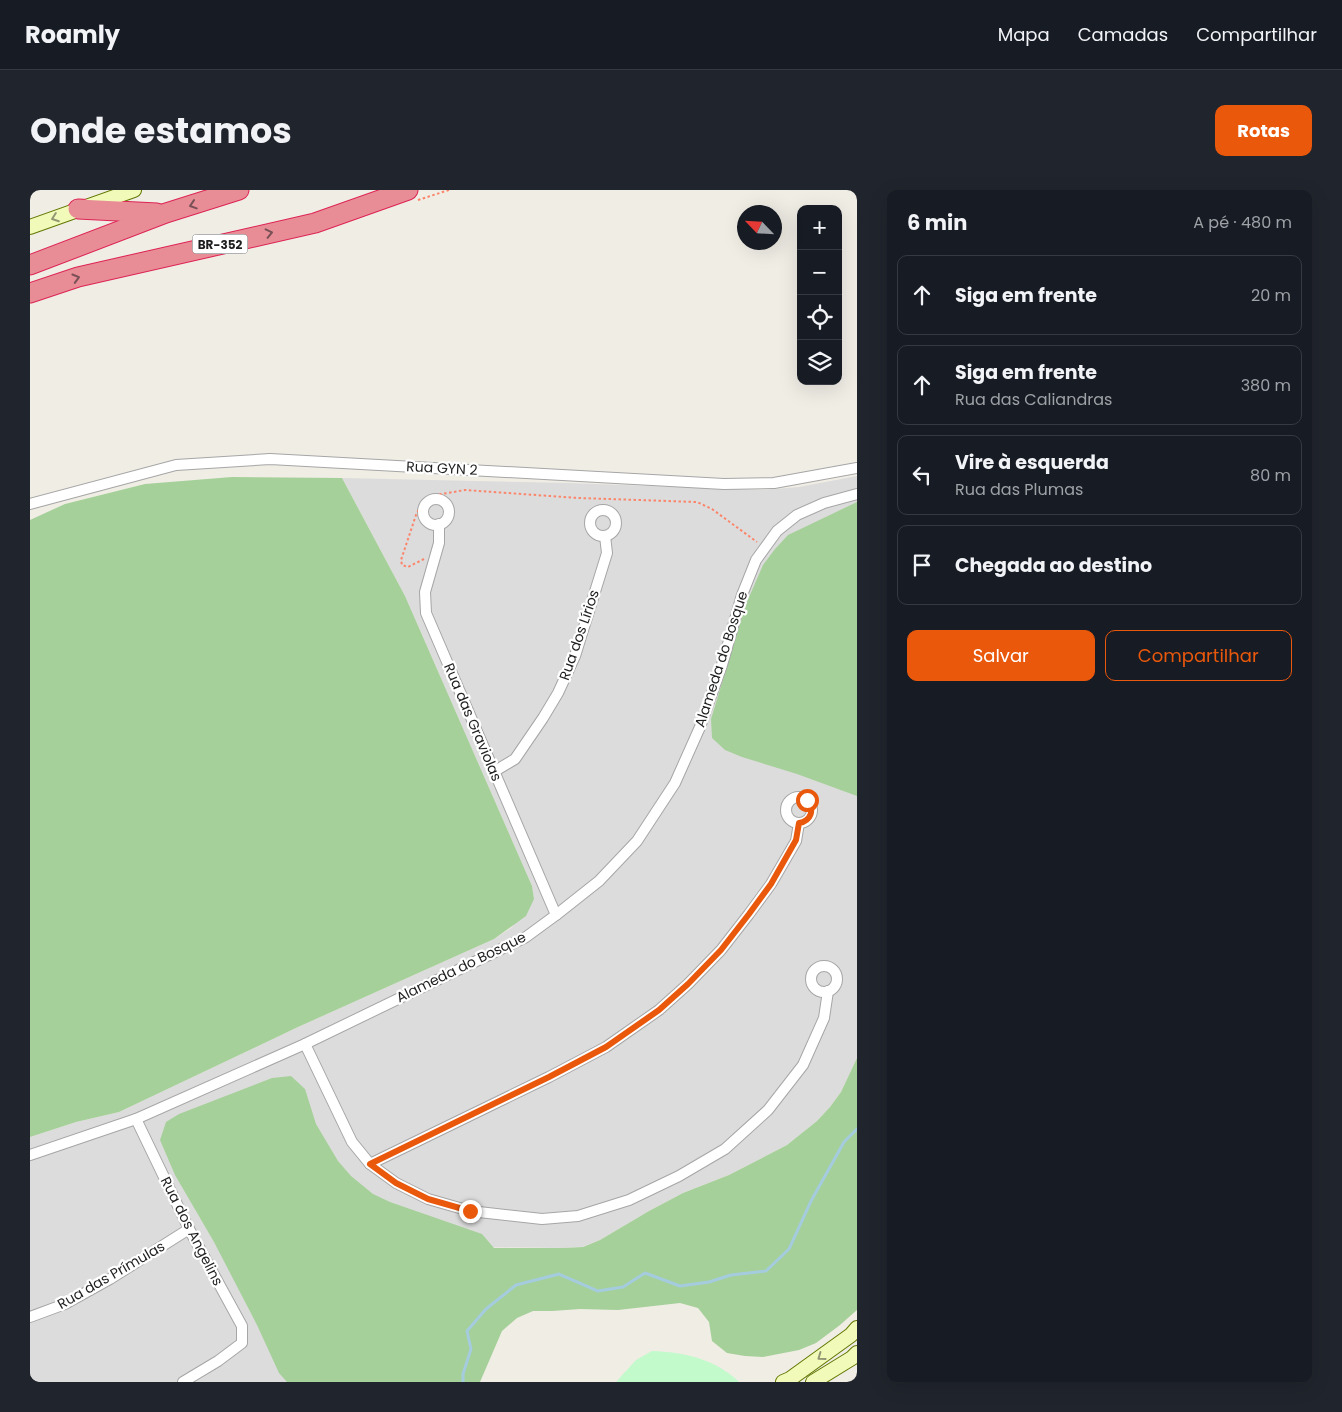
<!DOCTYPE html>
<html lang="pt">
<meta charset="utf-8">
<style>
:root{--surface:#171b24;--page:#20242c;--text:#f1f3f6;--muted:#9ea1a6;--line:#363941;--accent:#ea580c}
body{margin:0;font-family:Poppins,sans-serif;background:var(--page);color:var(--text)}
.controls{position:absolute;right:15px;top:15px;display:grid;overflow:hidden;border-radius:10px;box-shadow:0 5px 20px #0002}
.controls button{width:45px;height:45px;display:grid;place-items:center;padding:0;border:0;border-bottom:1px solid var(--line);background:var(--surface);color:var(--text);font:25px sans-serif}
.compass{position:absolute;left:707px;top:15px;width:45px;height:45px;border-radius:50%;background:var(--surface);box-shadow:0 5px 20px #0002;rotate:295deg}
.stop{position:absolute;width:15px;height:15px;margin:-11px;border:4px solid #ea580c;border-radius:50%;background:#fff}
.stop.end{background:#ea580c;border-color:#fff;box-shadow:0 1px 5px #0008}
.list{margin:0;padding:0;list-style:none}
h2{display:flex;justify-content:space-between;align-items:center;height:65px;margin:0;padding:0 20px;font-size:21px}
h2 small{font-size:16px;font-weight:400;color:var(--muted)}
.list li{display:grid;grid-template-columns:32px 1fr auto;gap:15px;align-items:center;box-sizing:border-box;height:80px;margin:0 10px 10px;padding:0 10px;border:1px solid var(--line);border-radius:10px}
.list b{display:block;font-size:19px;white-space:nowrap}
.list p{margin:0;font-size:16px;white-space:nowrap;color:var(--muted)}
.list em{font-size:16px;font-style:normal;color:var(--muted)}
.actions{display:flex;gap:10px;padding:15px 20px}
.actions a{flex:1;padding:11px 0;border:1px solid var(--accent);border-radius:10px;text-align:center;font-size:18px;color:var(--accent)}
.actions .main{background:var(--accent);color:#fff}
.icon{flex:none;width:28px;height:28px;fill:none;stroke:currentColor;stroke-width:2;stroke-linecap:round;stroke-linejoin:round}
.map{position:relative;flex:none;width:827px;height:1192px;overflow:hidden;border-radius:10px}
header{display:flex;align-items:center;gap:30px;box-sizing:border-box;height:70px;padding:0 25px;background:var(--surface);border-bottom:1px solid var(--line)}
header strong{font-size:24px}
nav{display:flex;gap:28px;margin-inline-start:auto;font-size:18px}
.intro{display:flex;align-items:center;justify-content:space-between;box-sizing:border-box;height:120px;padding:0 30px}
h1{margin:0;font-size:35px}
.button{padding:12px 22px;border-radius:10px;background:var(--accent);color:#fff;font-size:18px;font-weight:700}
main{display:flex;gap:30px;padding:0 30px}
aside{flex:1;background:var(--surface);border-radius:10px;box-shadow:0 5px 20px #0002}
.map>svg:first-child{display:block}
.residential{fill:#dddcdc}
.forest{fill:#a5d099}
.park{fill:#c2facb}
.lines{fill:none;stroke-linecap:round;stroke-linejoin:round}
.stream{stroke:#a5ccde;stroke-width:3}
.street-casing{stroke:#a6a6a6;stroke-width:12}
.secondary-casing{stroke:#627803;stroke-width:16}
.highway-casing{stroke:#dd2353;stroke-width:21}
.path{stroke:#fb856a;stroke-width:2;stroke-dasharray:2.5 2.5;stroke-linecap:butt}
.street{stroke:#fff;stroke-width:10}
.secondary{stroke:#f2fab9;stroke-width:14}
.highway{stroke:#e88c96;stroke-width:19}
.oneway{stroke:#795055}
.oneway2{stroke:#939774}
.route{stroke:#ea580c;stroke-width:6}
.labels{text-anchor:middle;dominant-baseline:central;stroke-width:4.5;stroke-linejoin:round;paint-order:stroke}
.shield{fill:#fff;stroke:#626262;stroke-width:1}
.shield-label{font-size:12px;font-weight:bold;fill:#1f1f1f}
.street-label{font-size:14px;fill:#1f1f1f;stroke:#fff}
</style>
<header>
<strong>Roamly</strong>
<nav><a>Mapa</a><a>Camadas</a><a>Compartilhar</a></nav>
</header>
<div class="intro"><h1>Onde estamos</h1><a class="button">Rotas</a></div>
<main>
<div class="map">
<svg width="827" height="1192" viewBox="0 0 827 1192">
<rect width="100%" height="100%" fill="#f0ede5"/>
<path class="residential" d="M827,286v582l-16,34 -11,15 -13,14 -30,24 -58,30 -46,18 -34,18 -49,29 -18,7 -18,1 -89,-1 -162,135h-283v-245l46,-15 43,-10 179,-85 196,-88 17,-11 23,-29 -2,-13 -127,-290 -63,-118 226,5 195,7 36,-3z"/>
<g class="forest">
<path d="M202,287l110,1 63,118 127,290 2,13 -8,17 -32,23 -196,88 -179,85 -43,10 -46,15v-617l35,-16 80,-20z"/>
<path d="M827,312v294l-60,-22 -55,-17 -17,-7 -13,-12 -1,-19 35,-115 17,-39 12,-16 13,-14z"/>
<path d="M827,868v252l-17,15 -24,18 -17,7 -36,7 -18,-1 -18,-3 -15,-12 -3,-19 -11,-14 -18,-5 -62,7 -38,-1 -28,2h-19l-16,7 -15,13 -22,51h-193l-8,-9 -22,-48 -43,-83 -39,-67 -15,-35 6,-18 13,-8 93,-36 19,-2 14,13 11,35 22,37 13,15 22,18 17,8 92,32 12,14h70l19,-1 17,-7 49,-29 34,-18 46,-18 58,-30 30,-24 13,-14 11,-15z"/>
</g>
<path class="park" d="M622,1161c32,1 63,8 87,31h-123l20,-22z"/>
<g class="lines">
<path class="stream" d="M433,1192v-8l8,-25 -4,-18 19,-22 30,-24 43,-11 39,17 25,-4 22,-14 35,13 29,-4 22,-7 35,-4 23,-22 22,-48 33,-59 13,-13"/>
<defs>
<g id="street">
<circle cx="406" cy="322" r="13"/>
<path d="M0,314l146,-39 94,-6 454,25 50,-1 83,-15"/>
<circle cx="573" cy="333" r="13"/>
<path d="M409,334v19l-14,49 1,21 130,302"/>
<path d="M465,581l20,-12 28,-41 15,-25 17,-37 32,-103 -2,-17"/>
<circle cx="769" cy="620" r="13"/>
<circle cx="794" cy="789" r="13"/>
<path d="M275,854l47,98 18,22 26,19 32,16 42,12 72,8 36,-3 51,-16 50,-24 46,-27 43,-39 35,-45 21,-47 4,-27"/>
<path d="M106,929l53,110 53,97v17l-24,18 -35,21"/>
<path d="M0,965l106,-36 169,-75 221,-107 30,-22 43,-34 38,-40 38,-58 25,-56 22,-62 20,-70 14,-35 21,-29 20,-16 27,-12 33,-9"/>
<path d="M340,974l179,-87 57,-30 53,-37 29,-26 33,-34 28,-36 22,-30 25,-43 3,-18"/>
<path d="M0,1127l35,-13 45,-25 79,-50"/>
</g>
<g id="secondary">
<path d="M0,37l104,-37"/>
<path d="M753,1192l7,-3 61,-44 6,-7"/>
<path d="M783,1192l39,-24 5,-5"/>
</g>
<g id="highway">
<path d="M48,19l79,4"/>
<path d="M0,75l136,-52 73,-23"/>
<path d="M0,103l48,-16 237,-54 93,-33"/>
</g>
</defs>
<use href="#street" class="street-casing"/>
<use href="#secondary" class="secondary-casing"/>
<use href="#highway" class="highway-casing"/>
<g class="path">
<path d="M388,10l31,-10"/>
<path d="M394,369l-16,8 -6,-2 -1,-5 15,-45 8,-15 12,-5 29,-5 113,8 119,4 15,7 45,33"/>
</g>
<use href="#street" class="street"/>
<use href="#secondary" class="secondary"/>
<use href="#highway" class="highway"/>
</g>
<defs><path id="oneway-chevron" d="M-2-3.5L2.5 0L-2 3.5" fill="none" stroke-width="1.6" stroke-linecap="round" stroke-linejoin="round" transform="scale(1.25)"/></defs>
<g class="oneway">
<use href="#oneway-chevron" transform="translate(163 15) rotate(162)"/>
<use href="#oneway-chevron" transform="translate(239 43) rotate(-13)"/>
<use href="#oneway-chevron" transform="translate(46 88) rotate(-16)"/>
</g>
<g class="oneway2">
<use href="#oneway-chevron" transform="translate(25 28) rotate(160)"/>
<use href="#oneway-chevron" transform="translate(791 1167) rotate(144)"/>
</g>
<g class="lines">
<path class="route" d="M440,1021l-42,-12 -32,-16 -26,-19 179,-87 57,-30 53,-37 29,-26 33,-34 28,-36 22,-30 25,-44 3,-17c12,-2 16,-13 8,-23"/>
</g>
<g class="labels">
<rect class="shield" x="162.5" y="44.5" width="55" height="19" rx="4"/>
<g class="shield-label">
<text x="190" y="54">BR-352</text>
</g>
<g class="street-label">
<text transform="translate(412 278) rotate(3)">Rua GYN 2</text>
<text transform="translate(549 445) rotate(-71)">Rua dos Lírios</text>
<text transform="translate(691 469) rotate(-72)">Alameda do Bosque</text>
<text transform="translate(443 532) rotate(67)">Rua das Graviolas</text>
<text transform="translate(431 777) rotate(-26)">Alameda do Bosque</text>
<text transform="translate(162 1041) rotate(63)">Rua dos Angelins</text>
<text transform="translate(81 1085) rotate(-30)">Rua das Prímulas</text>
</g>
</g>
</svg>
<div class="controls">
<button>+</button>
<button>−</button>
<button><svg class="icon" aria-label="locate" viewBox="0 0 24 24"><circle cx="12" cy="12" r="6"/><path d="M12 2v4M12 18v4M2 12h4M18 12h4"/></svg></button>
<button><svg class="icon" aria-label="layers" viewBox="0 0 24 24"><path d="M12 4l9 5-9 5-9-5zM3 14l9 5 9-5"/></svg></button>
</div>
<svg class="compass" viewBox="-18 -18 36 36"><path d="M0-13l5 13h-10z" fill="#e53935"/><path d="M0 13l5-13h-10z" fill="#9ea1a6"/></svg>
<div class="stop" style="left:777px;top:610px"></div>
<div class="stop end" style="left:440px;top:1021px"></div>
</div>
<aside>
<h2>6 min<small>A pé · 480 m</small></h2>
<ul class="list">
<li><svg class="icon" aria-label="ahead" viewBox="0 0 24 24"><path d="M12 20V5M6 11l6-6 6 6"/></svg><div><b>Siga em frente</b></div><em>20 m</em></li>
<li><svg class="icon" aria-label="ahead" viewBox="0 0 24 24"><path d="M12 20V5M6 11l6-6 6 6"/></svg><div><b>Siga em frente</b><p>Rua das Caliandras</p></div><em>380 m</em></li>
<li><svg class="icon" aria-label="left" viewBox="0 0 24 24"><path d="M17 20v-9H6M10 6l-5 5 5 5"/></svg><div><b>Vire à esquerda</b><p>Rua das Plumas</p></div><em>80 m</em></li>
<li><svg class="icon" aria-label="arrive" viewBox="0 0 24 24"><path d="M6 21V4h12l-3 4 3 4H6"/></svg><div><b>Chegada ao destino</b></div></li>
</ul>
<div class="actions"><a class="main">Salvar</a><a>Compartilhar</a></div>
</aside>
</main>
